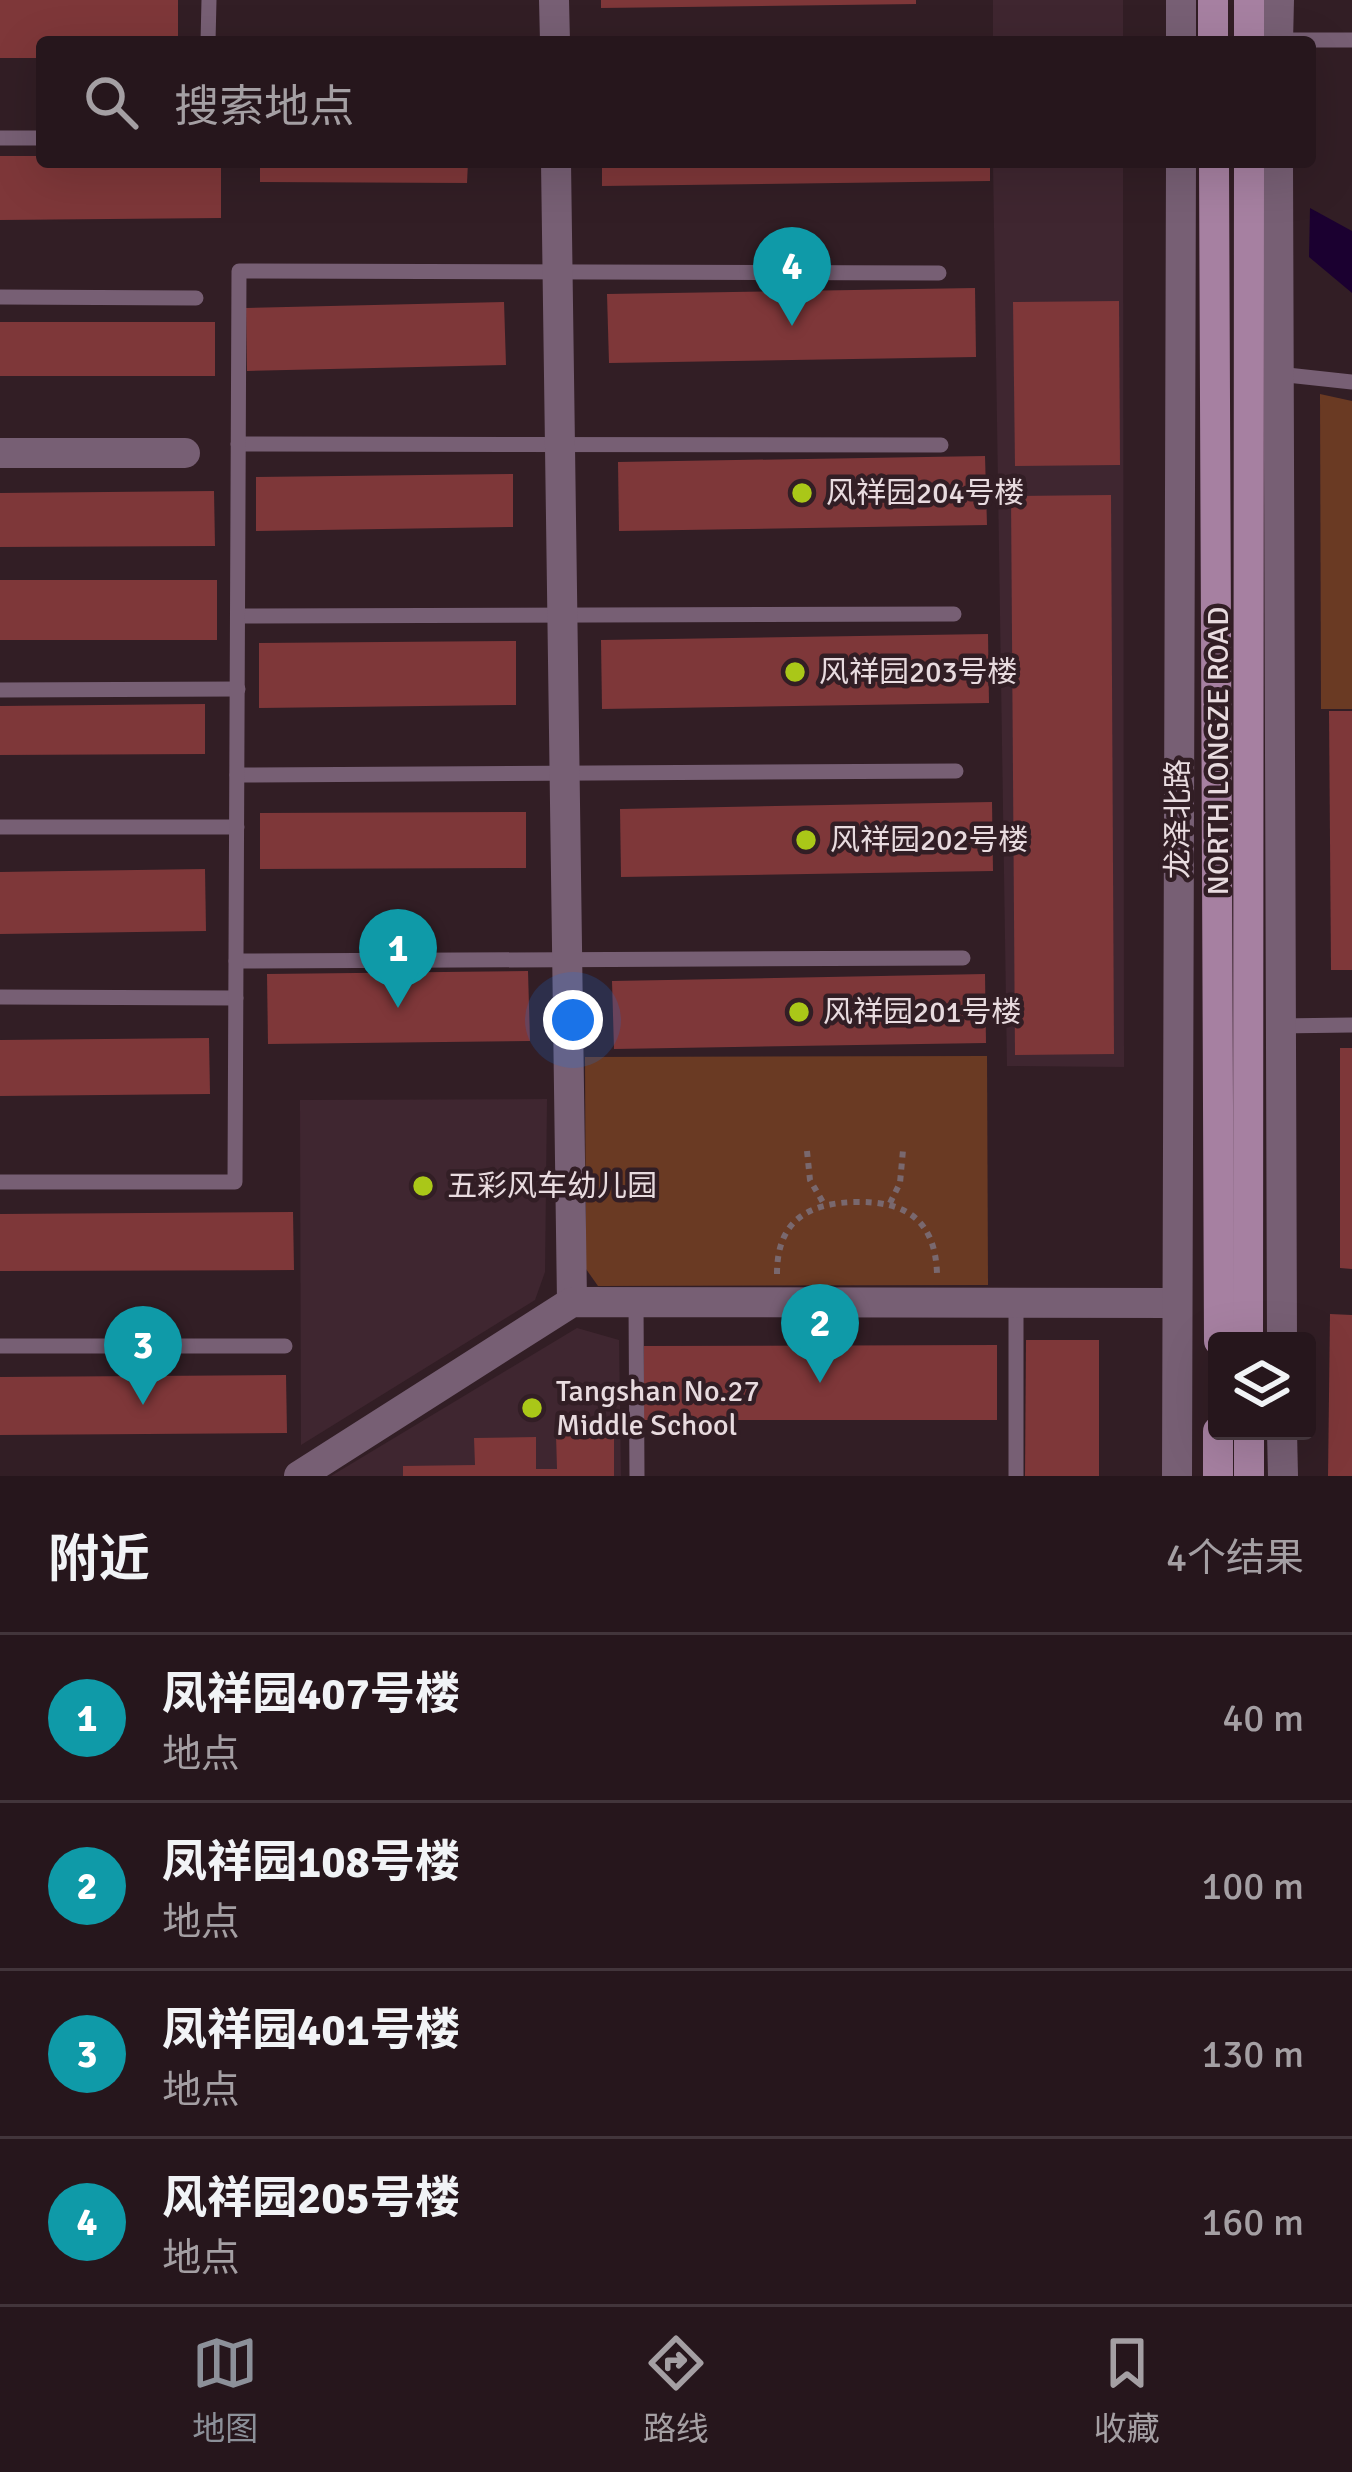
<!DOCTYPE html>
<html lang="zh">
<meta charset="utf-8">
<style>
:root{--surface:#26161c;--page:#322329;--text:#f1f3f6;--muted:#a49fa3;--line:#42353b;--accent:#8c9099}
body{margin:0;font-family:Signika,"Noto Sans SC",sans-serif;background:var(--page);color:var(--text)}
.controls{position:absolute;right:36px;bottom:36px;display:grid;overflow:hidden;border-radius:12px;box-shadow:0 12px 48px #0002}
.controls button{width:108px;height:108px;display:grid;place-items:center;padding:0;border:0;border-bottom:3px solid var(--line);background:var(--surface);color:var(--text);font:60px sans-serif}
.you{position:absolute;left:573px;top:1020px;width:42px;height:42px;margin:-30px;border:9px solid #fff;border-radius:50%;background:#1a73e8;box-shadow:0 0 0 18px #1a73e833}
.badge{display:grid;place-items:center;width:78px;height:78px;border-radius:50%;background:var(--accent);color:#fff;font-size:39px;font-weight:700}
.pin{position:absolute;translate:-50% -99px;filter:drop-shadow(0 3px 6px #0008)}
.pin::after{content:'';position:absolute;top:63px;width:42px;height:36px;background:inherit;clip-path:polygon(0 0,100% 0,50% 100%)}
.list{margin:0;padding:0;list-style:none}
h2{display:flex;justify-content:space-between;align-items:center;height:156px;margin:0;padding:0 48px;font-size:51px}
h2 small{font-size:39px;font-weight:400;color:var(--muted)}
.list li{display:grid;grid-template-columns:78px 1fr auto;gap:36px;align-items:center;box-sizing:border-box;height:168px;padding:0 48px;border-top:3px solid var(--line)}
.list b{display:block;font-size:45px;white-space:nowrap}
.list p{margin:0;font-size:39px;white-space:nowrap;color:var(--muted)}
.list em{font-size:39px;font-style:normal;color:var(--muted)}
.icon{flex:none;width:66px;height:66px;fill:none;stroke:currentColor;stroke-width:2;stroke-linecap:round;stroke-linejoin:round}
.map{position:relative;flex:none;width:1352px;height:1476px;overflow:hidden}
.search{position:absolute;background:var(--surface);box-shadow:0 12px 48px #0002;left:36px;right:36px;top:36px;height:132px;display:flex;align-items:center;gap:30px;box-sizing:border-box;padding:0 42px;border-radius:12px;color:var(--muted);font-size:45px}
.sheet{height:828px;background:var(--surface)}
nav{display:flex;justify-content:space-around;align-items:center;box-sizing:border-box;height:168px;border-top:3px solid var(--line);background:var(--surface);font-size:33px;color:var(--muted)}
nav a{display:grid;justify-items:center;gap:6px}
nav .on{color:var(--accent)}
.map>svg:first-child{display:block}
.built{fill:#3f2630}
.green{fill:#6a3a23}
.water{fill:#1b0030}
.building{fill:#7e3739}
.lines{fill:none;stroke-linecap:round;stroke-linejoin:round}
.path{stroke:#79686e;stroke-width:6;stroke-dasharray:6 6;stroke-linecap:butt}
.lane{stroke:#775f74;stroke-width:15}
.street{stroke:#775f74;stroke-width:30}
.secondary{stroke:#a680a1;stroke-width:30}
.poi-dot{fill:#aac718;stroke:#321e25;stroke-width:4.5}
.labels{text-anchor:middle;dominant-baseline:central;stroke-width:9;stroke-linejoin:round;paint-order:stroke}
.poi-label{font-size:30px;fill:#e8dbdf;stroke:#321e25;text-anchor:start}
.street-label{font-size:30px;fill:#e8dbdf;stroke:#321e25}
</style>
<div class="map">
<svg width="1352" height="1476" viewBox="0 0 1352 1476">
<rect width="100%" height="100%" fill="#321e25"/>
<g class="built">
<rect x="993" y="0" width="130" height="42"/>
<path d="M993,162h130l1,905 -117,-1z"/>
<path d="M547,1099l-2,173 -10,28 -234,145 -1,-345z"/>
<path d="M577,1328l42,12 2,136h-290z"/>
</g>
<g class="green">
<path d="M1320,394l32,7v308h-31z"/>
<path d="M987,1056l1,229 -390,1 -12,-17 -1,-212z"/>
</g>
<path class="water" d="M1310,208l42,23v62l-43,-36z"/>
<g class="building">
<path d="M0,0h178v42h-136v16h-42z"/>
<path d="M601,0h315v4l-315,4z"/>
<path d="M0,156h42v6h179v56l-221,2z"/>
<path d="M260,162h208l-1,21 -207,-1z"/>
<path d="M602,162h388v19l-388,5z"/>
<path d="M975,288l1,69 -367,6 -2,-69z"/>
<path d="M1119,301l1,164 -105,1 -2,-164z"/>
<path d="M504,302l2,63 -259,6 -1,-63z"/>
<rect x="0" y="322" width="215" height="54"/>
<path d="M985,456l2,69 -368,6 -1,-69z"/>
<path d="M513,474v53l-257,4v-54z"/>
<path d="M214,491l1,55 -215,1v-54z"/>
<path d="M1111,495l3,559 -99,1 -4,-559z"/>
<rect x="0" y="580" width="217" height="60"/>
<path d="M988,634l1,69 -387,6 -1,-69z"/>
<path d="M516,641v64l-257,3v-65z"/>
<path d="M205,704v50l-205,1v-49z"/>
<path d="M1329,711h23v259h-21z"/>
<path d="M992,802l1,69 -372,6 -1,-68z"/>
<path d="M526,812v56l-266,1v-56z"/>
<path d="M205,869l1,62 -206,3v-62z"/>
<path d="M528,971l2,70 -262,3 -1,-70z"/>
<path d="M985,974l1,69 -372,6 -2,-68z"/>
<path d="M209,1038l1,56 -210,2v-56z"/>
<path d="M1340,1048h12v221l-12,-1z"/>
<path d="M293,1212l1,58 -294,1v-57z"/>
<path d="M1330,1314l22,1v161h-24z"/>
<path d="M1026,1340h73v136h-74z"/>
<path d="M997,1345v75h-353v-74z"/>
<path d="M286,1375l1,58 -287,2v-58z"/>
<path d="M614,1433v43h-211v-10l72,-1 -1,-27 62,-1v32h21l-1,-35z"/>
</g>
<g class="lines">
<g class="path">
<path d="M807,1151l3,29 14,24"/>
<path d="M890,1203l10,-20 3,-33"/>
<path d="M777,1274c0,-52 29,-71 79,-72 51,-1 79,19 81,71"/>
</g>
<g class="lane">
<path d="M1278,40h74"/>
<path d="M208,42l1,-42"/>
<path d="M0,138h42"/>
<path d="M0,297l196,1"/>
<path d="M1278,374l74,8"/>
<path d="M238,444l703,1"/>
<path d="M238,616l716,-2"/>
<path d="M0,690l238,-1"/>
<path d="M237,775l719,-4"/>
<path d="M0,827h237"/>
<path d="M236,961l727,-3"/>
<path d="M0,997l236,1"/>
<path d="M1277,1026l75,-1"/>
<path d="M0,1182h235l4,-911 700,2"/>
<path d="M636,1302l1,174"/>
<path d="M1016,1302v174"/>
<path d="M0,1346h285"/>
</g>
<g class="street">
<path d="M554,0l1,42"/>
<path d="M1181,42v-42"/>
<path d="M1278,42l1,-42"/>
<path d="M556,162l16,1140"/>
<path d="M1278,162l4,1179"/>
<path d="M0,453h185"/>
<path d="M1282,1431l1,45"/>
<path d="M299,1476l273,-174 604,1"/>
<path d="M1177,1476l4,-1314"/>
</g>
<g class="secondary">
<path d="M1213,0v42"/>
<path d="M1249,42v-42"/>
<path d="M1214,162l5,1179"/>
<path d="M1248,1341l1,-1179"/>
<path d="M1249,1431v45"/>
<path d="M1218,1476v-45"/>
</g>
</g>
<g class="poi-dot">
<circle cx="802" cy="493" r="12"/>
<circle cx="795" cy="672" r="12"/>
<circle cx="806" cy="840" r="12"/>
<circle cx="799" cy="1012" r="12"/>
<circle cx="423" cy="1186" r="12"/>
<circle cx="532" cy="1408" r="12"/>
</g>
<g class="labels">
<g class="poi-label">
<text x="826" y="493">风祥园204号楼</text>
<text x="819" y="672">风祥园203号楼</text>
<text x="830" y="840">风祥园202号楼</text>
<text x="823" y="1012">风祥园201号楼</text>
<text x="447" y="1186">五彩风车幼儿园</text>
<text x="556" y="1391">Tangshan No.27<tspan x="556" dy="34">Middle School</tspan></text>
</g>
<g class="street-label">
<text transform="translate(1218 751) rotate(-90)">NORTH LONGZE ROAD</text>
<text transform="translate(1178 819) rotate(-90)">龙泽北路</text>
</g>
</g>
</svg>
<div class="controls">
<button><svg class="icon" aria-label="layers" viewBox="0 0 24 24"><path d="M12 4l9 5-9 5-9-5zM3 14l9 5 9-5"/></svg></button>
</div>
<div class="you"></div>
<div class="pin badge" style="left:398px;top:1008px;background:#0f9aa8">1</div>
<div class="pin badge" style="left:820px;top:1383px;background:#0f9aa8">2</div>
<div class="pin badge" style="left:143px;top:1405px;background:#0f9aa8">3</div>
<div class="pin badge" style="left:792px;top:326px;background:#0f9aa8">4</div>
<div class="search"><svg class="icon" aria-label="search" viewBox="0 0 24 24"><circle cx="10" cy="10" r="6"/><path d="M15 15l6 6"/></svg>搜索地点</div>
</div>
<section class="sheet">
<h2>附近<small>4个结果</small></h2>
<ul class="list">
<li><span class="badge" style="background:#0f9aa8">1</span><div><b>凤祥园407号楼</b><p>地点</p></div><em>40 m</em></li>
<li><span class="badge" style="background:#0f9aa8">2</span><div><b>凤祥园108号楼</b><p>地点</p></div><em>100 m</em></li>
<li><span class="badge" style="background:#0f9aa8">3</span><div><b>凤祥园401号楼</b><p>地点</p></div><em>130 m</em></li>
<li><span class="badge" style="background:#0f9aa8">4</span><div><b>风祥园205号楼</b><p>地点</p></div><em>160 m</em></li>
</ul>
</section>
<nav>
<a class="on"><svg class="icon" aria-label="map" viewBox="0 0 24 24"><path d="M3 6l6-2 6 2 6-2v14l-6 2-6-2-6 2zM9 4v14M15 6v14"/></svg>地图</a>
<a><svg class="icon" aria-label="directions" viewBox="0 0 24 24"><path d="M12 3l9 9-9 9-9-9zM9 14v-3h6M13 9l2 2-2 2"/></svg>路线</a>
<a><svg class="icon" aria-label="saved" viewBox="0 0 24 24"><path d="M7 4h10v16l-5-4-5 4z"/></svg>收藏</a>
</nav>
